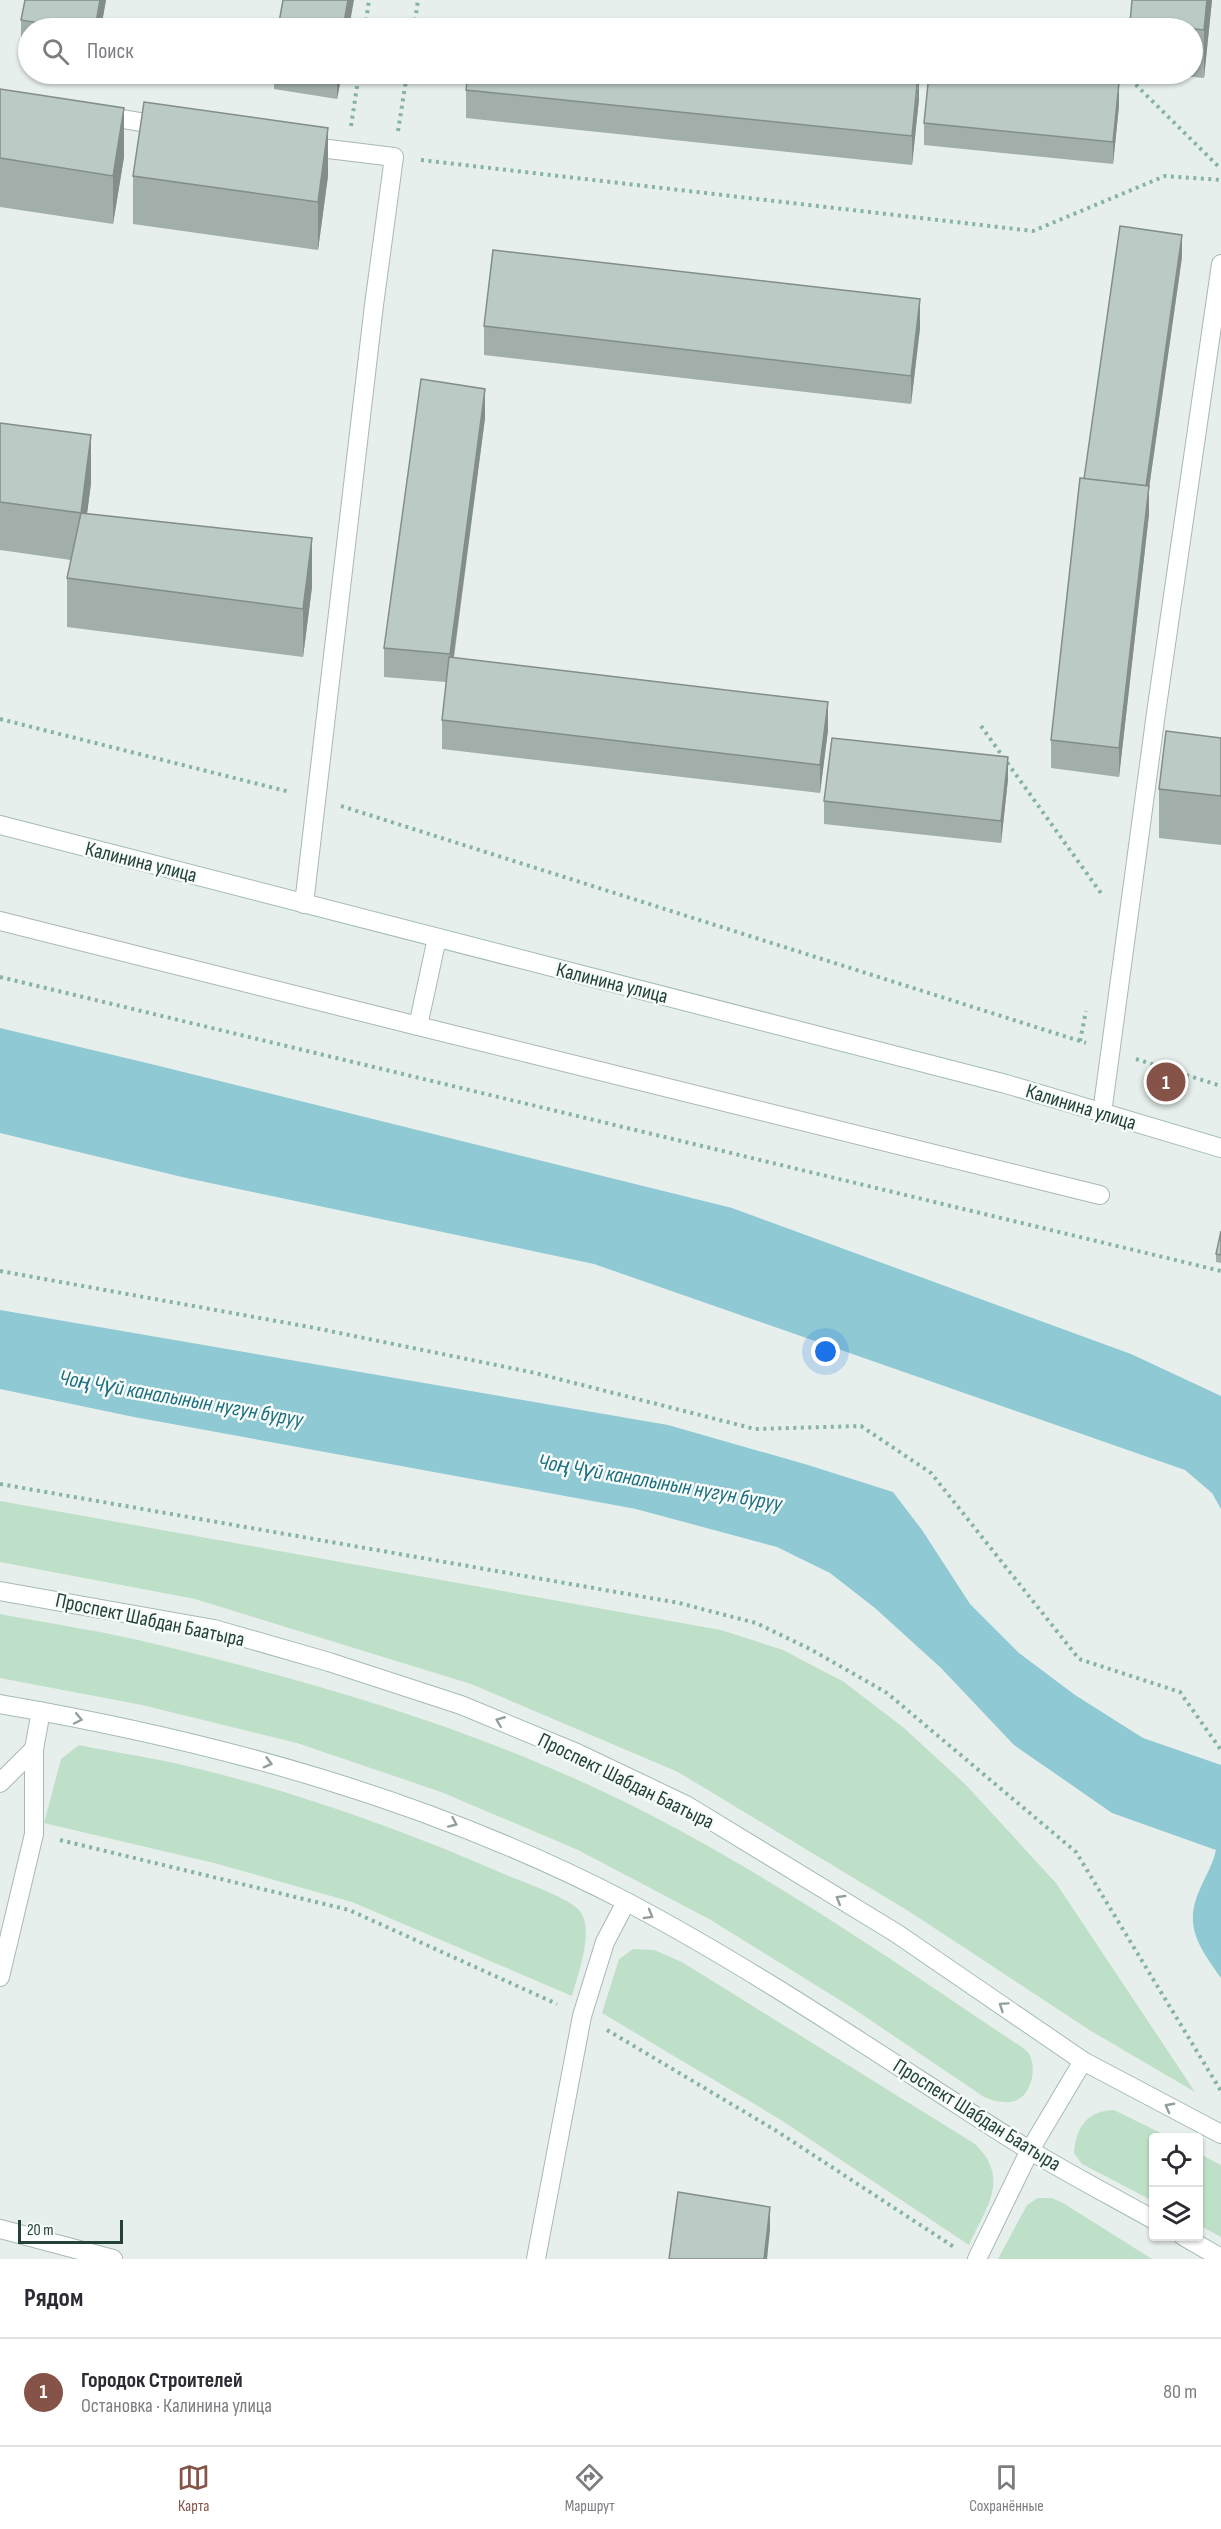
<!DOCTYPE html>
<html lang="ru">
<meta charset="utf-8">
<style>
:root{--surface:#fff;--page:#f2f2f3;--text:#2b2b33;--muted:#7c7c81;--line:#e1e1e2;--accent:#855347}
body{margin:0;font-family:"Sofia Sans Condensed",sans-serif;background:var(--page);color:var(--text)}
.controls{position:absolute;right:18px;bottom:18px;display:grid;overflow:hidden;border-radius:6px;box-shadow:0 2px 4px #0004}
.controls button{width:54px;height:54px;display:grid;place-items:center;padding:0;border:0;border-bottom:2px solid var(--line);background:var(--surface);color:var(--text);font:30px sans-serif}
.scale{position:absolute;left:18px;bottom:15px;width:105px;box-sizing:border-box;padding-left:6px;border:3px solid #24423a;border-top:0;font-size:16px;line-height:21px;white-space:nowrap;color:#24423a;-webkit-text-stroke:4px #f7fbf9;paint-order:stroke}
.you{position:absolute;left:826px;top:1352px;width:21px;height:21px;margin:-15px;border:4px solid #fff;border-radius:50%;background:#1a73e8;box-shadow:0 0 0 9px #1a73e833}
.badge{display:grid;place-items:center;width:39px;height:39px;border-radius:50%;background:var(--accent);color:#fff;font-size:20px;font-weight:700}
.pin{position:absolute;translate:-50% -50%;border:3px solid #fff;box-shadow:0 2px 6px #0006}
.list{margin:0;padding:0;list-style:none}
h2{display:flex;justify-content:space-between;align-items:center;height:78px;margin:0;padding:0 24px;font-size:26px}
h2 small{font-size:20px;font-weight:400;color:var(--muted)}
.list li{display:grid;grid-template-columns:39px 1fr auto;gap:18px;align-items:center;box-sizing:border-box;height:108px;padding:0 24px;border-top:2px solid var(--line)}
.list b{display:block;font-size:22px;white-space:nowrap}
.list p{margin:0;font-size:20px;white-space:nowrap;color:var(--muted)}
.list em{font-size:20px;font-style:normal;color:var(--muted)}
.icon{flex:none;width:33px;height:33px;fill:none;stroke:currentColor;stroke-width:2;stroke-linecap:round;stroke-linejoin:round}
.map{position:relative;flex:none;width:1221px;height:2259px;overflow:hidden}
.search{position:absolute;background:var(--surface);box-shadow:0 2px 4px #0004;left:18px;right:18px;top:18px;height:66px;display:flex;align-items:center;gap:15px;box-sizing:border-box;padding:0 21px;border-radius:33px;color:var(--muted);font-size:22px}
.sheet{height:186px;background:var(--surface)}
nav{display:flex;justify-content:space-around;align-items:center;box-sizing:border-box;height:84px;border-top:2px solid var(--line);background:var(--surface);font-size:16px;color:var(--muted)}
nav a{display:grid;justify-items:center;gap:3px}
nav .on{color:var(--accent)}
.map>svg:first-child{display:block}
.green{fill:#bfe0c8}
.water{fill:#8ec9d4}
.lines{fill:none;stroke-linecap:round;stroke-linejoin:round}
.lane-casing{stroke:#a8b8b2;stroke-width:20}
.secondary-casing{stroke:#a4bbb3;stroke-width:20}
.path{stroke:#86b3a5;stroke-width:4;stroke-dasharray:3 4.5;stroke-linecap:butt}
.lane{stroke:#fff;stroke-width:18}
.secondary{stroke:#fff;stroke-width:18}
.wall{fill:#a1aea9}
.shaded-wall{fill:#838d89}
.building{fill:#bbcac4;stroke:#838d89;stroke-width:1.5}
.oneway{stroke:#92a09c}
.labels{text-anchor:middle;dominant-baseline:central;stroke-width:5;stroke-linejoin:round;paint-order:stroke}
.street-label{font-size:21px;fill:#24423a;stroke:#f7fbf9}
.water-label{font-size:22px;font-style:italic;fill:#1c6f80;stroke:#f7fbf9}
</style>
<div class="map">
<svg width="1221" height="2259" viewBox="0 0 1221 2259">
<rect width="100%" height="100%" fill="#e6efeb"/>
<g class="green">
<path d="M0,1501l721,129 62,20 61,32 60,46 62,57 90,98 139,209 -104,-61 -181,-119 -232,-140 -207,-88 -276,-85 -195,-37z"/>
<path d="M0,1614c53,10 107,18 159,31 152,36 304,80 445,147 144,68 278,161 410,250 5,3 12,7 15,12 8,13 3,40 -12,46 -11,5 -23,1 -33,-3l-133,-90 -142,-88 -131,-69 -137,-58 -144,-49 -155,-38 -142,-27z"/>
<path d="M79,1745c38,8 78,13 116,23 105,25 210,63 309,106 19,8 61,22 74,35 18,17 0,65 -6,87l-220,-94 -138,-39 -170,-40 17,-64z"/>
<path d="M633,1949l21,1 28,12 293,182c36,35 11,63 -6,101l-188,-125 -179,-107 17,-54z"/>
<path d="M1114,2110l55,27 -15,1 -1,63 -71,-37 -8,-11c2,-26 13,-42 40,-43z"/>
<path d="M1198,2153l23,12v72l-22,-12z"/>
<path d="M1038,2198h14l11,5 89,56h-154l29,-54z"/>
</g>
<g class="water">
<path d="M0,1028l151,36 581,144 399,146 90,42v113l-9,-16 -27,-23 -591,-206 -412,-87 -182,-44z"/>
<path d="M0,1310l668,115 140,40 85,27 29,38 48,74 49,49 56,42 68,43 78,27v213c-22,-31 -38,-52 -21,-89 6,-14 13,-25 16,-39l-104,-37 -98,-68 -73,-77 -66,-60 -45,-35 -53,-26 -141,-38 -502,-92 -134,-28z"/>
</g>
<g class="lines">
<defs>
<g id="lane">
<path d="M99,115l65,11"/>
<path d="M304,904l70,-599 20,-148 -90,-11"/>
<path d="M0,921l418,105"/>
<path d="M437,938l-19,88 682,169"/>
<path d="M1102,1113l54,-400 65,-449"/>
<path d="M0,1783l34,-34 7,-38"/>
<path d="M0,1977l34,-143v-85"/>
<path d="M0,2229l113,30"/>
<path d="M536,2259l46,-243 23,-74 21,-40"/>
<path d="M977,2259l53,-109"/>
</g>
<g id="secondary">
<path d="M0,825l1006,259 215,64"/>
<path d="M0,1591l214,38 115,33 132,43 116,48 109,52 210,128 187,128 138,73"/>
<path d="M0,1704c217,37 431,96 627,198 102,54 199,117 296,180 36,23 71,47 108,69 40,24 82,46 123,69"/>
<path d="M1030,2150l53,-89"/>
<path d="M1183,2236l38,22"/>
</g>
</defs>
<use href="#lane" class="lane-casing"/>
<use href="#secondary" class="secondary-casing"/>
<g class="path">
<path d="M365,28l4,-28"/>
<path d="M414,28l4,-28"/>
<path d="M1125,74l96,95"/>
<path d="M351,126l8,-52"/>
<path d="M398,131l9,-57"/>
<path d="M421,160l612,71 132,-55 56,4"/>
<path d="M0,719l290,73"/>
<path d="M981,726l122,170"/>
<path d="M341,806l745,237"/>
<path d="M0,977l1221,294"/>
<path d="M1080,1041l6,-30"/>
<path d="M1136,1059l85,27"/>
<path d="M0,1271l315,57 220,45 220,56 106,-3 70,47 148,186 101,33 41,58"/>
<path d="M0,1484l679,119 77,20 56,27 75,43 189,159 145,239"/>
<path d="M60,1840l289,70 208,94"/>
<path d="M607,2030l168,100 179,117"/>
</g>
<use href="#lane" class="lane"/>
<use href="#secondary" class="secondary"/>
</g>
<g class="wall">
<path d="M25,0h81l-5,28h-73v33l-7,-2v-39z"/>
<path d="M1132,0h80l-8,78 -42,-4h30v-46h-62z"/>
<path d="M274,74h68l-5,25 -63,-10z"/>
<path d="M0,89l124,68 -11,67 -113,-17z"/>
<path d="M466,90l453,9 -7,66 -446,-47z"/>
<path d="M1119,106l-6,58 -189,-19v-22z"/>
<path d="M133,176h195l-10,74 -185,-26z"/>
<path d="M1182,257l-33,231v26l-30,263 -68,-9v-28l33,-261z"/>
<path d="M484,326l436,2 -9,76 -427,-49z"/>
<path d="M485,418l-31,240 374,72 -8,63 -378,-44v-29l4,-38 -62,-5v-29z"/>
<path d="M0,423l91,60 -4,30 225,74 -9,70 -236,-30v-49l4,-18 -71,-10z"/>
<path d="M1221,738v107l-62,-7v-49z"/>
<path d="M1008,779l-7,64 -177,-19v-23z"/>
<path d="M1221,1231v32l-5,-1v-8z"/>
</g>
<g class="shaded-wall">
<path d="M100,0h6l-5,28h-6z"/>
<path d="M348,0h6l-5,28h-6z"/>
<path d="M1207,0h5l-8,78v-48z"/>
<path d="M337,74h5l-5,25z"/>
<path d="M919,74v25l-7,66v-29z"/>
<path d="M1119,83v23l-6,58v-22z"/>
<path d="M124,108v49l-11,67v-48z"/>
<path d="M328,128v48l-10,74v-48z"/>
<path d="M1182,235v22l-33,231v26l-30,263v-29l26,-259z"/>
<path d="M920,299v29l-9,76v-28z"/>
<path d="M485,389v29l-35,265v-29z"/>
<path d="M91,435v48l-10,78v-48z"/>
<path d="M312,538v49l-9,70v-48z"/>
<path d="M828,702v28l-8,63v-28z"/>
<path d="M1008,757v22l-7,64v-22z"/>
<path d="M770,2207v23l-3,29h-3z"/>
</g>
<g class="building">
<path d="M25,0h75l-5,28h-27l-47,-8z"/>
<path d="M283,0h65l-5,28h-65z"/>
<path d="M1132,0h75l-3,30 -74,-8z"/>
<path d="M473,23l49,5h-50z"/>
<path d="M468,74h450l-6,62 -446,-46z"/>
<path d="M929,74h91l99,9 -6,59 -189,-19z"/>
<path d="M0,89l124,19 -11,68 -113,-18z"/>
<path d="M144,102l184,26 -10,74 -185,-26z"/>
<path d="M1120,226l62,9 -36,251 -62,-7z"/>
<path d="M493,250l427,49 -9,77 -427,-50z"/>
<path d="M421,379l64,10 -35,265 -66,-6z"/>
<path d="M0,423l91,12 -10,78 231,25 -9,71 -236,-31 14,-65 -81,-11z"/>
<path d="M1080,478l69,8 -30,262 -68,-8z"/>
<path d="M449,657l379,45 -8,63 -378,-45z"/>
<path d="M1166,731l55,7v58l-62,-7z"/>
<path d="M832,738l176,19 -7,64 -177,-20z"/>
<path d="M1221,1231v24l-5,-1z"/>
<path d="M678,2192l92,15 -6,52h-95z"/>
</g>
<defs><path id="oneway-chevron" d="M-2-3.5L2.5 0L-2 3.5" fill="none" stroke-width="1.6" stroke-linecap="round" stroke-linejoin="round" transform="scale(1.5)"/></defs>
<g class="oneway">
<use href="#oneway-chevron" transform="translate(78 1719) rotate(12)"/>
<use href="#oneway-chevron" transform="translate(500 1721) rotate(-158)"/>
<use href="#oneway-chevron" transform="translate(268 1763) rotate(15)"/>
<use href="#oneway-chevron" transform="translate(453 1823) rotate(24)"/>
<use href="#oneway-chevron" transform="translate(840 1899) rotate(-149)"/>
<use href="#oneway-chevron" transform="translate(649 1915) rotate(30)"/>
<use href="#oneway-chevron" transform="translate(1003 2006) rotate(-146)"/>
<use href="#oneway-chevron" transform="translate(1169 2107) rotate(-152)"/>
</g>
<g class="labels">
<g class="street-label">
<text transform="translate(141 862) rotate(14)">Калинина улица</text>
<text transform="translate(612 983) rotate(14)">Калинина улица</text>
<text transform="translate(1081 1107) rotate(17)">Калинина улица</text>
<text transform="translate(150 1620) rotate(12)">Проспект Шабдан Баатыра</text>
<text transform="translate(626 1781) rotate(26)">Проспект Шабдан Баатыра</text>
<text transform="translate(977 2115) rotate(32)">Проспект Шабдан Баатыра</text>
</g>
<g class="water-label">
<text transform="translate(181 1399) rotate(10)">Чоң Чүй каналынын нугун буруу</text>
<text transform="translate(660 1483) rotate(10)">Чоң Чүй каналынын нугун буруу</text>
</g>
</g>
</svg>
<div class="controls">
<button><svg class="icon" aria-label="locate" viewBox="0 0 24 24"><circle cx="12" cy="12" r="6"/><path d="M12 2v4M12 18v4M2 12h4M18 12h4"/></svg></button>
<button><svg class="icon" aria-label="layers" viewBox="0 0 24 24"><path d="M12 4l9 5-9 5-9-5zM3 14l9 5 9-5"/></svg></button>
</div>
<div class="scale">20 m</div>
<div class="you"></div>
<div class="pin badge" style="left:1166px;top:1082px">1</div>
<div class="search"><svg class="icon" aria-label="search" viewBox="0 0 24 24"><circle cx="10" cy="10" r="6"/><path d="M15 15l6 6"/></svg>Поиск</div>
</div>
<section class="sheet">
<h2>Рядом<small></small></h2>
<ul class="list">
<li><span class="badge">1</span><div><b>Городок Строителей</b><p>Остановка · Калинина улица</p></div><em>80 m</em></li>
</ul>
</section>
<nav>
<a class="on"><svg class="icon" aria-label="map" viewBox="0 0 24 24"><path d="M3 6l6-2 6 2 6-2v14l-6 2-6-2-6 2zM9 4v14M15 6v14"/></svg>Карта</a>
<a><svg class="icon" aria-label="directions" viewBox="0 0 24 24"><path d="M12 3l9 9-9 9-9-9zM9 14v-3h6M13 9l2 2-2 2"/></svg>Маршрут</a>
<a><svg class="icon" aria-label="saved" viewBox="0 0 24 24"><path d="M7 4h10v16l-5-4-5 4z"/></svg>Сохранённые</a>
</nav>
